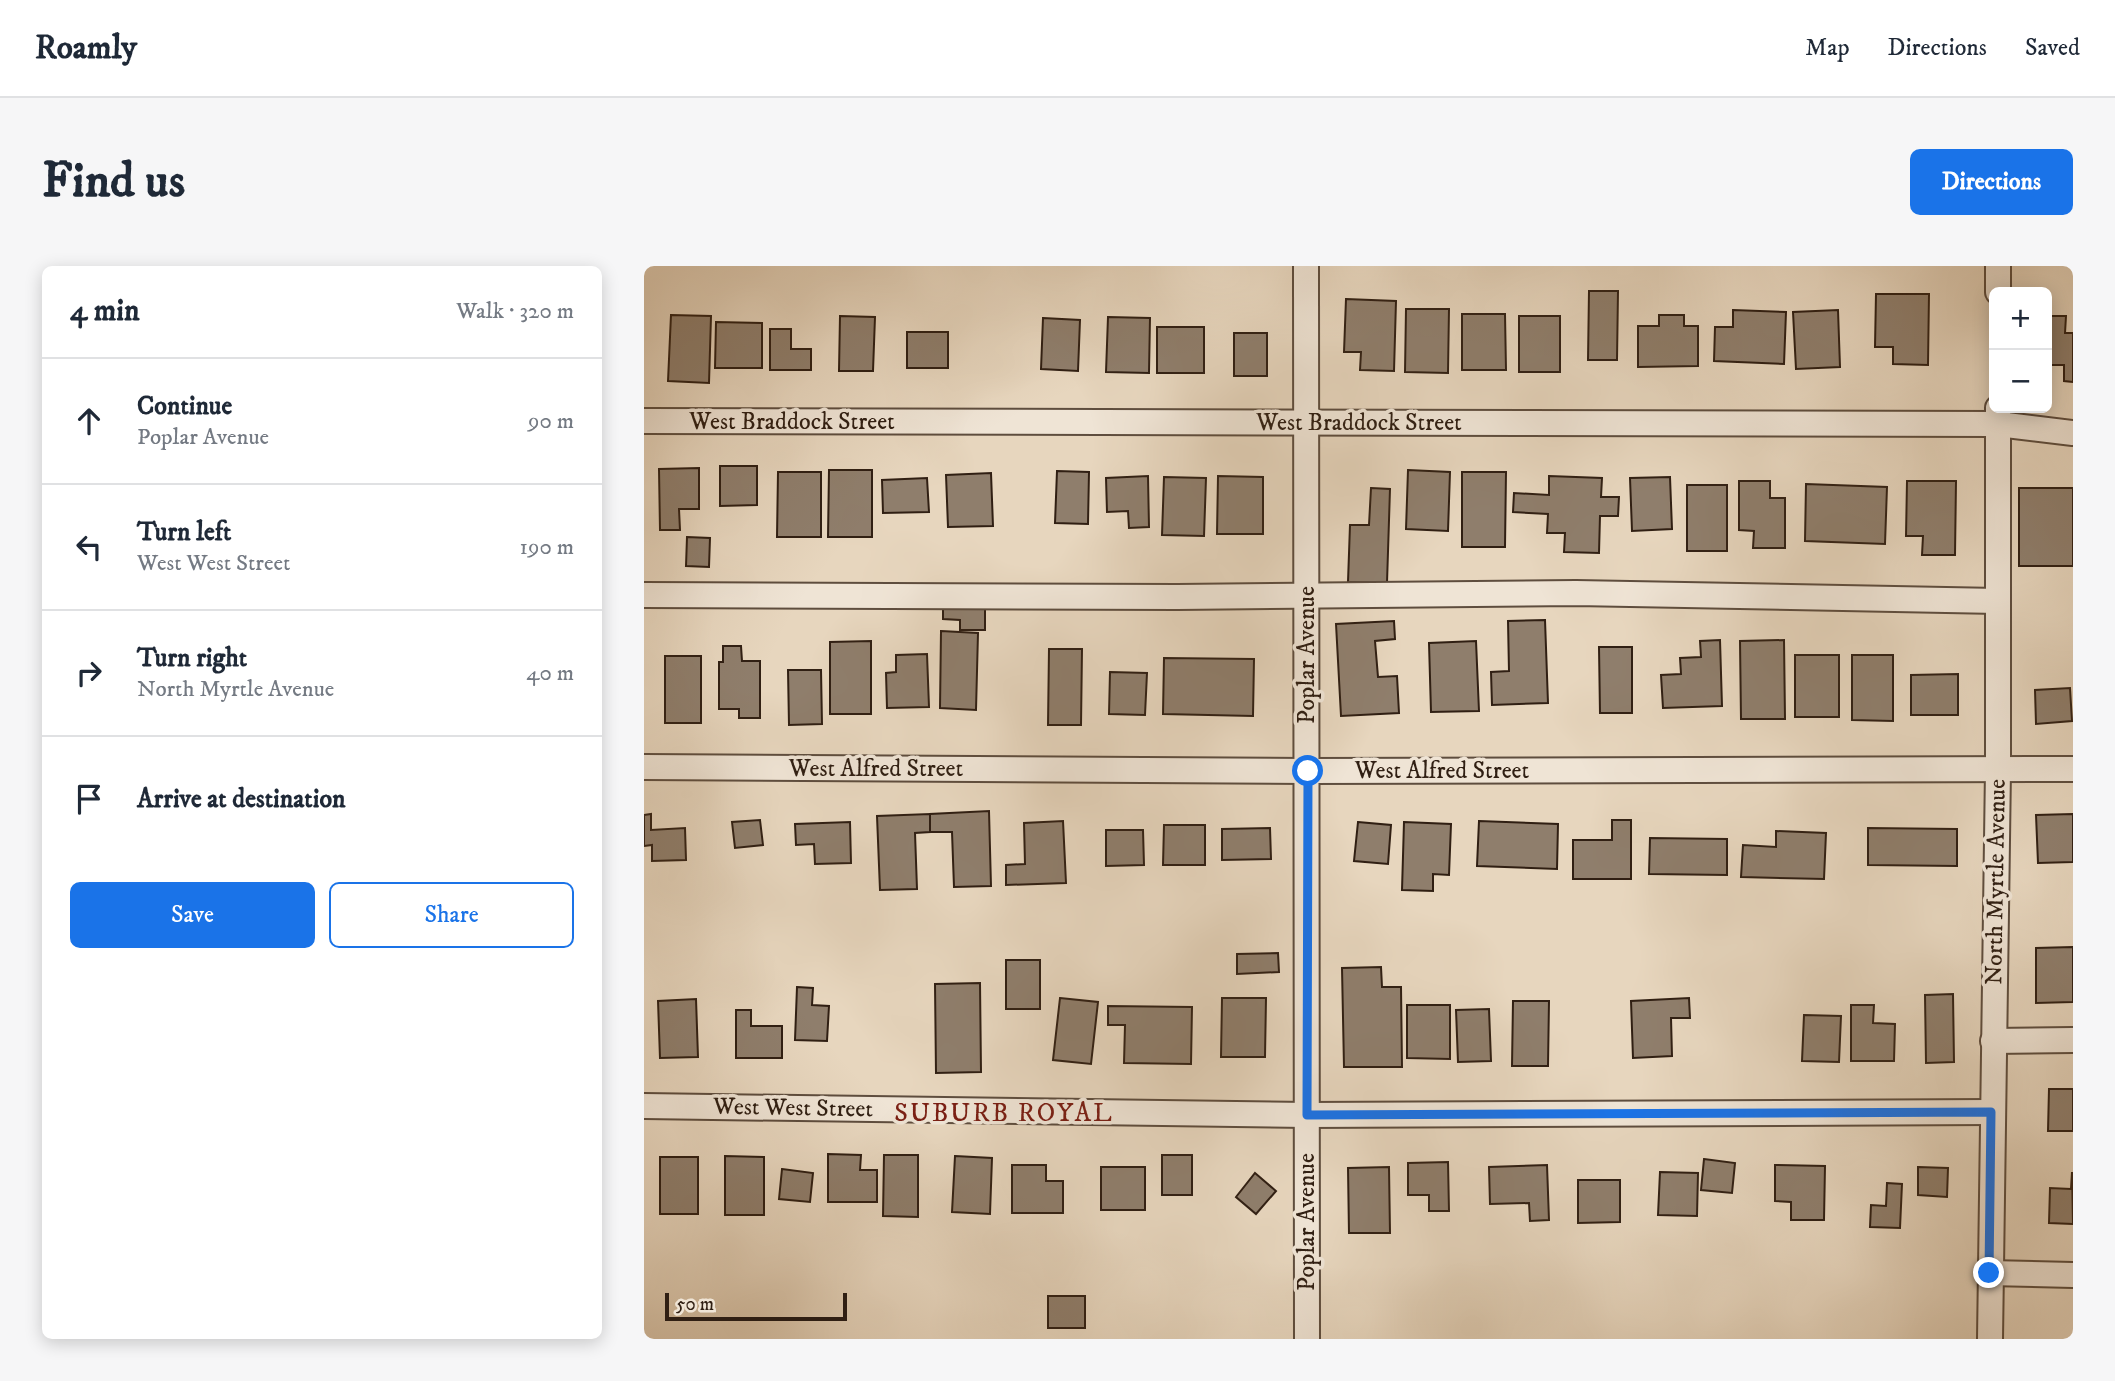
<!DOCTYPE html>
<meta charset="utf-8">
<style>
:root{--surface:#fff;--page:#f6f6f7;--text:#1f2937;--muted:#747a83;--line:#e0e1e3;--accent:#1a73e8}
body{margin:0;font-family:"IM FELL DW Pica",serif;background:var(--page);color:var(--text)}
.controls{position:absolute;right:21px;top:21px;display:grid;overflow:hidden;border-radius:10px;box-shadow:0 4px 18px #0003}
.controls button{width:63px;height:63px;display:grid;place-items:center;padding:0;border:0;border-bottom:2px solid var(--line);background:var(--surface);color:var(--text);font:35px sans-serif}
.scale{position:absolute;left:21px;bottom:18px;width:182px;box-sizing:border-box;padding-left:7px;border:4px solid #301f13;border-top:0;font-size:19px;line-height:24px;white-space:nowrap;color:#301f13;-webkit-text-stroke:5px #efe4d5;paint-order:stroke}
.stop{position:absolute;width:21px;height:21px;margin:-16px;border:5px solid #1a73e8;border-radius:50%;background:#fff}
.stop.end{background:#1a73e8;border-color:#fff;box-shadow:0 2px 7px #0008}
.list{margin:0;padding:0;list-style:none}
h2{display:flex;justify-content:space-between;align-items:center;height:91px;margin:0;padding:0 28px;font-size:30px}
h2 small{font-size:23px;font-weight:400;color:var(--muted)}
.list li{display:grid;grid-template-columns:46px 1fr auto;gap:21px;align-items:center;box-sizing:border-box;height:126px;padding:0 28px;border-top:2px solid var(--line)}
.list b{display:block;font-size:26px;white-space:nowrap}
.list p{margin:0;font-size:23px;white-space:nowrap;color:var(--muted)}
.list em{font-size:23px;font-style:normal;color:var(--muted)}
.actions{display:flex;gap:14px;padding:21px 28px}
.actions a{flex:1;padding:16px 0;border:2px solid var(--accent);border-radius:10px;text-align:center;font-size:24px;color:var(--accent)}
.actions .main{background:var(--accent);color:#fff}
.icon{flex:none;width:38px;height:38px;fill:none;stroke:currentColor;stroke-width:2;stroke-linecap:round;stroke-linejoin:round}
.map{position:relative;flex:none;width:1429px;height:1073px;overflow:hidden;border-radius:10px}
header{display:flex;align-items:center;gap:42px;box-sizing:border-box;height:98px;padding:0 35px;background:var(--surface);border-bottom:2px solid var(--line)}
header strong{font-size:33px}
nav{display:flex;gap:38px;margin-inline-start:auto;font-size:24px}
.intro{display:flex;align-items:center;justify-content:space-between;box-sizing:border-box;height:168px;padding:0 42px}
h1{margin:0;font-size:49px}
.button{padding:18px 32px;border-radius:10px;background:var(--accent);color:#fff;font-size:24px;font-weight:700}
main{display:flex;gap:42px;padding:0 42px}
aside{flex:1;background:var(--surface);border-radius:10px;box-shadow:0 4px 18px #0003}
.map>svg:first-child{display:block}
.building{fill:#8f7e6c;stroke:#301f13;stroke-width:2}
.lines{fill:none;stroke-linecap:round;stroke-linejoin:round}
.minor-casing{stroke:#5e4d3e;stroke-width:28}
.minor{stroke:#efe4d5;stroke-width:24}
.route{stroke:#1a73e8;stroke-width:9}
.labels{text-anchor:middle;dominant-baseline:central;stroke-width:7;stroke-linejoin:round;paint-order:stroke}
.street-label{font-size:24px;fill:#301f13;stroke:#efe4d5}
.neighbourhood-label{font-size:26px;letter-spacing:2px;fill:#7a1f14;stroke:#efe4d5}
</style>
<header>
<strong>Roamly</strong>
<nav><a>Map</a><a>Directions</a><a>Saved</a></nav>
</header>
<div class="intro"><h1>Find us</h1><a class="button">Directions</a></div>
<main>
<aside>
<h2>4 min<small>Walk · 320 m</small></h2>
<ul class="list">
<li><svg class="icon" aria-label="ahead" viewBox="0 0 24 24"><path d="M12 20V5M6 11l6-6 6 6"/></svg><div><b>Continue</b><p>Poplar Avenue</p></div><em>90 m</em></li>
<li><svg class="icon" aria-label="left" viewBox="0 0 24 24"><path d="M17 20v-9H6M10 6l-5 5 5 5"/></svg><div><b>Turn left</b><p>West West Street</p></div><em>190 m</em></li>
<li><svg class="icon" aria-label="right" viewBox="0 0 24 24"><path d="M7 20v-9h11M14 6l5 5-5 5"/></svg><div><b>Turn right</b><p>North Myrtle Avenue</p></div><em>40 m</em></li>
<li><svg class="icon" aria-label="arrive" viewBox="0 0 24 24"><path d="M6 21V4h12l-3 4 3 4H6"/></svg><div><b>Arrive at destination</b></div></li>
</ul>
<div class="actions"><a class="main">Save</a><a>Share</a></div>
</aside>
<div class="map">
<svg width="1429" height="1073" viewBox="0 0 1429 1073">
<rect width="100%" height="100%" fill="#e7d6be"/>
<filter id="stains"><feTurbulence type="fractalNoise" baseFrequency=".00286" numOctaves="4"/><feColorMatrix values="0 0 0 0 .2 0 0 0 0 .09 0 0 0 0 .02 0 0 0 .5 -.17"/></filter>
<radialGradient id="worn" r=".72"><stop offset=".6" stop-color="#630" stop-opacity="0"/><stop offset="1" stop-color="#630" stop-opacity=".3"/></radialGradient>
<g class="building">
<path d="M945,25h29l-1,69h-29z"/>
<path d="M1232,28h53l-1,71 -35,-1v-17h-18z"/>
<path d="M702,33l50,2 -2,70 -34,-1 1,-18h-17z"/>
<path d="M762,43h43l-1,64 -43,-1z"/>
<path d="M1089,44l53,2 -2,52 -70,-3 1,-34h18z"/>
<path d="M1194,44l2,57 -44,2 -3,-57z"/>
<path d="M818,48h43l1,56h-44z"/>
<path d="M27,49l40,1 -2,67 -41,-2z"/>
<path d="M1015,49h25v11h14v40l-60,1v-41h21z"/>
<path d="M196,50l35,1 -2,54h-34z"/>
<rect x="875" y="50" width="41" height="56"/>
<path d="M1403,50h19l-1,17h8v49l-9,-1v-16h-17z"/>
<path d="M464,51l42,1 -1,55 -43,-1z"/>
<path d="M399,52l37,2 -2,51 -37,-2z"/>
<path d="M72,56l46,1v45h-47z"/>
<rect x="513" y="61" width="47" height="46"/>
<path d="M126,63h21v20h20v21h-41z"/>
<rect x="263" y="66" width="41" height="36"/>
<rect x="590" y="67" width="33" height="43"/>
<path d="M76,200h37v39l-37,1z"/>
<path d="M55,202v41h-20l1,21h-20l-1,-61z"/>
<path d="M185,204h43v67h-44z"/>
<path d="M764,204l42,2 -2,59 -42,-2z"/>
<path d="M413,205l32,1 -1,52 -33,-1z"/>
<path d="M134,206h43v65h-44z"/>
<path d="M818,206h44l-1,75h-43z"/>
<path d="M347,207l2,53 -45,1 -2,-52z"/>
<path d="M504,210l1,51 -20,1 -1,-17 -21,1 -1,-34z"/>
<path d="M574,210l45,1v57h-46z"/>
<path d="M905,210l53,2 -1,19h18l-1,19h-18l-1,37 -35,-1 1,-19h-18l1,-19 -35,-2 1,-19 35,2z"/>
<path d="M520,211l42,1 -2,58 -42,-1z"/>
<path d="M1026,211l2,52 -40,2 -2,-53z"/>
<path d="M283,212l2,34 -46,1 -1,-33z"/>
<path d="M1095,215h31v17h15v50h-32l1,-17 -15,-1z"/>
<path d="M1263,215h49l-1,74h-33l1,-19h-17z"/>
<path d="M1162,218l81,3 -2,57 -80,-3z"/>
<rect x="1043" y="219" width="40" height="66"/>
<path d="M727,222l19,1 -3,94 -39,-1 2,-57h19z"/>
<rect x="1375" y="222" width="54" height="78"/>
<path d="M43,271l23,1 -1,29 -23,-1z"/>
<path d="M299,340l42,1v23h-25v-10l-17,-1z"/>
<path d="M901,354l3,83 -56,2 -1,-33 18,-1 -1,-50z"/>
<path d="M750,355l1,18 -20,2 3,36 19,-1 2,37 -58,3 -5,-92z"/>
<path d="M297,365l37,2 -2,77 -36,-2z"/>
<path d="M1076,374l2,66 -59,2 -2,-33 20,-1 -1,-16 21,-1 -1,-16z"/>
<path d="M1140,374l1,79h-44l-1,-78z"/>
<path d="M227,375v73h-41v-72z"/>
<path d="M832,375l3,70 -48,1 -2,-69z"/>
<path d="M79,380h18l1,15h18v57h-21v-9h-20v-47h4z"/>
<path d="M955,381h33v66h-32z"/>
<path d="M405,383h33l-1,76h-33z"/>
<path d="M283,388l2,53 -42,1 -1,-35 10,-1v-17z"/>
<rect x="1151" y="389" width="44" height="62"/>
<path d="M1208,389h41v66l-41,-1z"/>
<rect x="21" y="390" width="36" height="67"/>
<path d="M520,392l90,1 -1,57 -90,-2z"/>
<path d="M144,404h33l1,54 -33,1z"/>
<path d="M466,406l37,1 -2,42 -36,-1z"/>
<path d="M1314,408v41h-47v-40z"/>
<path d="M1426,422l2,33 -36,3 -1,-34z"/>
<path d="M345,545l2,75 -37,1 -2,-55h-22v-18z"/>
<path d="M7,548v16l34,-2 1,32 -34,1v-16l-8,1v-31z"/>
<path d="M286,548v18l-15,1 2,56 -37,1 -3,-74z"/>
<path d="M1429,548v48l-35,1 -2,-48z"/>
<path d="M116,554l3,25 -28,3 -3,-26z"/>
<path d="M968,554h19v59h-58v-39h39z"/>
<path d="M419,555l3,62 -60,2v-20l19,-1 -1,-41z"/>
<path d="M835,555l79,3 -1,45 -80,-3z"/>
<path d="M206,556l1,41 -36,1 -1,-20 -18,1 -1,-21z"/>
<path d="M714,556l33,3 -3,39 -34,-3z"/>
<path d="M760,556l47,2 -2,51 -16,-1v17l-31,-1z"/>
<path d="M520,559h41v40h-42z"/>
<path d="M626,562l1,31 -49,1v-31z"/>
<path d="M1224,562l89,1v37l-89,-1z"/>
<path d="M462,564h37l1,35 -38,1z"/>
<path d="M1132,565l50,2 -2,46 -83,-2 2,-32 33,2z"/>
<path d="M1006,572l77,1v36l-78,-1z"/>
<path d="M1429,681v55l-37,1v-55z"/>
<path d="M634,687l1,19 -42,2v-20z"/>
<rect x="362" y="694" width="34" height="49"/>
<path d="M737,701l1,20h19l1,80h-58l-2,-99z"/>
<path d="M336,717l1,89 -45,1 -1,-89z"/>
<path d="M153,721l16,1 -1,17 17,1 -2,35 -32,-1z"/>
<path d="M1309,728l1,68 -28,1 -1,-68z"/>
<path d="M416,732l38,4 -7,62 -38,-4z"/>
<path d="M578,732h44l-1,59h-44z"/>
<path d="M1045,732l1,20h-19l1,38 -39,2 -2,-57z"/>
<path d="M52,733l2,58 -38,1 -2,-57z"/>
<path d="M869,735h36l-1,65h-36z"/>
<path d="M763,739h43v54l-43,-1z"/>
<path d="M1207,739h23l-1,18 22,1 -1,37h-43z"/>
<path d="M464,740l84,1 -1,57 -67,-1 1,-38h-17z"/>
<path d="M845,743l2,52 -33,1 -2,-52z"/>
<path d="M92,744h15v16h31v32h-46z"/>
<path d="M1160,749l37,1 -2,46 -37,-1z"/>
<path d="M1405,823h24v42h-25z"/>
<path d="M184,888l33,1 -1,15h17v32h-49z"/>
<path d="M240,889h34v62l-35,-1z"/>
<rect x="518" y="889" width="30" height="40"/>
<path d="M81,890l39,1v58h-39z"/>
<path d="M311,890l37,2 -2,56 -38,-2z"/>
<rect x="16" y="891" width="38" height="57"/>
<path d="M1060,893l31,4 -3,30 -31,-3z"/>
<path d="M804,896l1,49h-20v-16h-21v-32z"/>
<path d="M368,899h34v16h17v32h-51z"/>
<path d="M903,899l2,55 -19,1 -1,-18 -39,1 -1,-37z"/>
<path d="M1131,899l50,1 -1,54h-33v-18l-16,-1z"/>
<rect x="457" y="901" width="44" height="43"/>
<path d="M745,901l1,66h-41l-1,-65z"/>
<path d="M1274,901l30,1 -1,29 -29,-2z"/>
<path d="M138,903l31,4 -3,29 -31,-3z"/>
<path d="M1016,906l38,1 -1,43 -39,-1z"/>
<path d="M1428,906l1,52 -24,-1 1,-35 21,1z"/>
<path d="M611,907l21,18 -20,23 -20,-17z"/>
<path d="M934,914h42v42l-42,1z"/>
<path d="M1243,917l15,1 -2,44 -30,-1 1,-22 15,1z"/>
<rect x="404" y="1030" width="37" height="32"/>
</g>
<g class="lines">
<defs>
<g id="minor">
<path d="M662,0l1,1073"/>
<path d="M1354,0v26"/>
<path d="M0,155l1354,3 75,9"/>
<path d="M0,329l533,2 399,-4 422,8"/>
<path d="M0,501l664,4 765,-2"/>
<path d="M1349,775l80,-1"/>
<path d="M0,840l663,9 684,-3"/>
<path d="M1345,1007l84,2"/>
<path d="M1346,1073l8,-570v-361"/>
</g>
</defs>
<use href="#minor" class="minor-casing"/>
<use href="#minor" class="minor"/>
</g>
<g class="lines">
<path class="route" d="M664,505l-1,344 684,-3 -2,161"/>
</g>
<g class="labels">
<g class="street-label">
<text x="148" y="156">West Braddock Street</text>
<text x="715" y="157">West Braddock Street</text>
<text transform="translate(663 389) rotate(-90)">Poplar Avenue</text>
<text x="232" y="503">West Alfred Street</text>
<text x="798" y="505">West Alfred Street</text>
<text transform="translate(1352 616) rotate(-89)">North Myrtle Avenue</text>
<text transform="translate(149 842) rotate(1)">West West Street</text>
<text transform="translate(663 956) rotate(-90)">Poplar Avenue</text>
</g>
<g class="neighbourhood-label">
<text x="360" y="847">SUBURB ROYAL</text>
</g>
</g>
<rect width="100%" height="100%" filter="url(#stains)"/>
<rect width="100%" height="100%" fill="url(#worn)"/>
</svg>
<div class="controls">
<button>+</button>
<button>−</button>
</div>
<div class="scale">50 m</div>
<div class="stop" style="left:664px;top:505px"></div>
<div class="stop end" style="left:1345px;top:1007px"></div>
</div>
</main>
